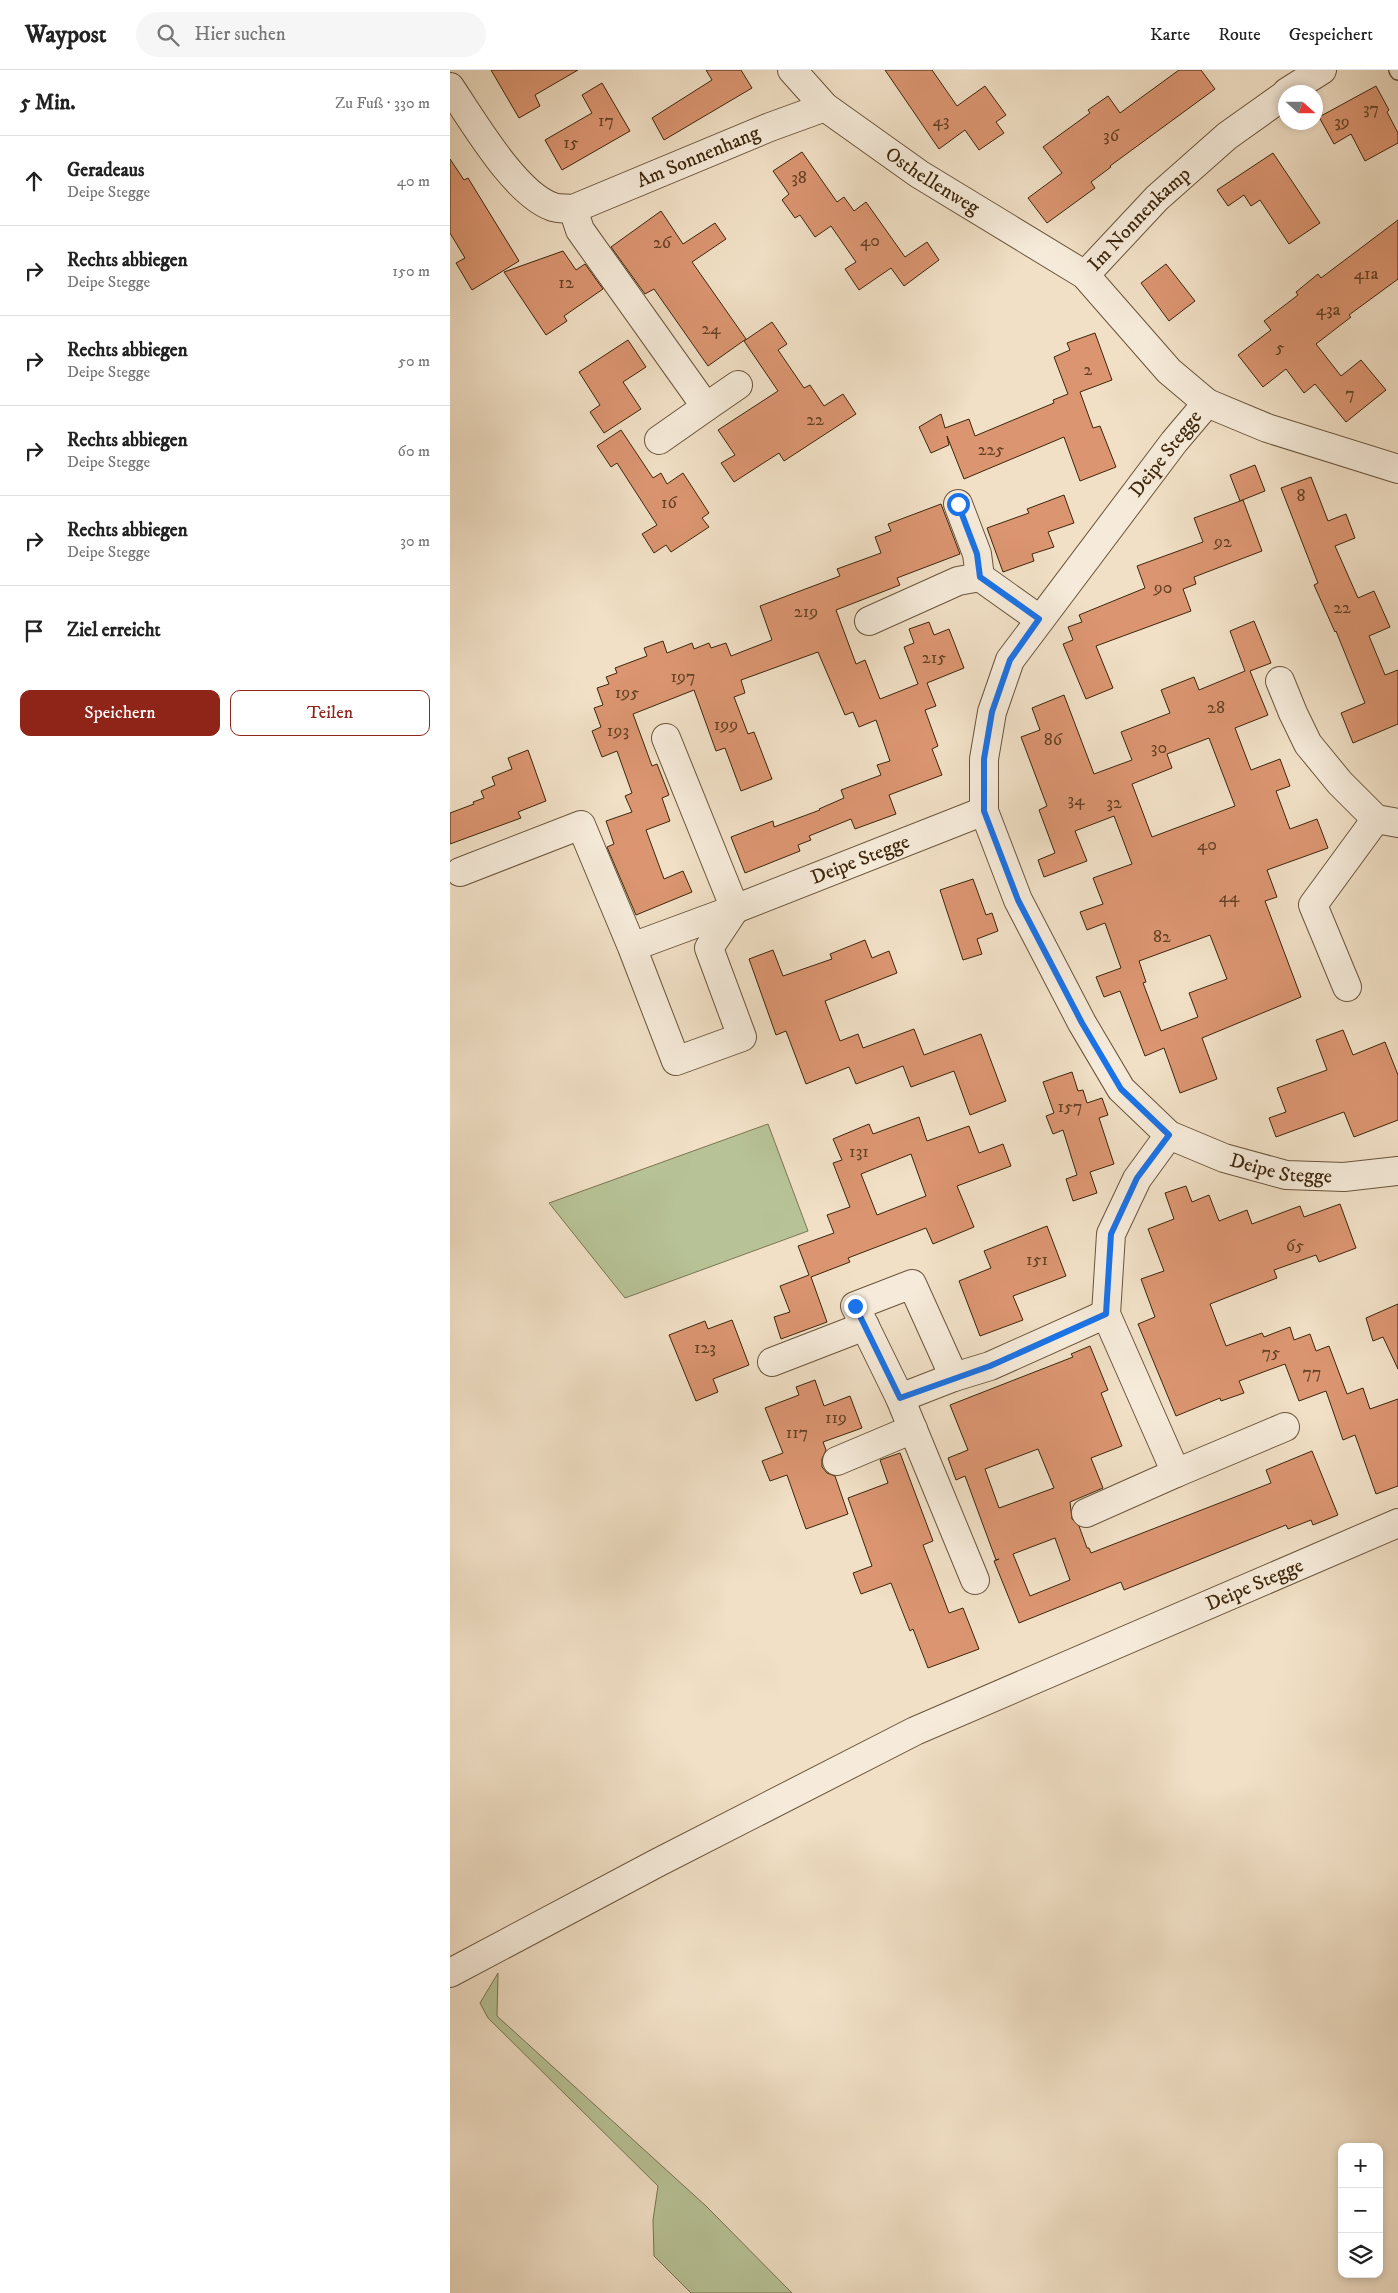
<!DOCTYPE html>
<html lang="de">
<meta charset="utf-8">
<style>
:root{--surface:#fff;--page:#f6f6f6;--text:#222;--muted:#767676;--line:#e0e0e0;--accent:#8f2418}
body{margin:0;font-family:"IM FELL DW Pica",serif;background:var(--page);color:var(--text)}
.controls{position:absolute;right:15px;bottom:15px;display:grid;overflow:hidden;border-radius:10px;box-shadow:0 2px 8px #0003}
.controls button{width:45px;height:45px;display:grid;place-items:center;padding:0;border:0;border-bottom:1px solid var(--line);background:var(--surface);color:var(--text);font:25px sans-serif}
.compass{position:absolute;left:828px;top:15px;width:45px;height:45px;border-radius:50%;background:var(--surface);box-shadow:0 2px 8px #0003;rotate:111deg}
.stop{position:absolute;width:15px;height:15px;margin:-11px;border:4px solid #1a73e8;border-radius:50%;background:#fff}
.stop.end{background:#1a73e8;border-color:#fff;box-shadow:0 1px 5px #0008}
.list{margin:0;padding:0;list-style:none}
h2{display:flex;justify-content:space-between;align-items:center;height:65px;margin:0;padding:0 20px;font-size:21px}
h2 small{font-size:16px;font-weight:400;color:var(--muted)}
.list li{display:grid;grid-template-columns:32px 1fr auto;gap:15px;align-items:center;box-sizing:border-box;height:90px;padding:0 20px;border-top:1px solid var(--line)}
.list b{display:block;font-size:19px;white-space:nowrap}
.list p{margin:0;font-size:16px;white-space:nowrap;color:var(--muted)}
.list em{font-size:16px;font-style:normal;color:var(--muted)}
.actions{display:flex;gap:10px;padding:15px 20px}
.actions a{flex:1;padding:11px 0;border:1px solid var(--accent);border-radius:10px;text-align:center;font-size:18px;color:var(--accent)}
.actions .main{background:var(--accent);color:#fff}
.icon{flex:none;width:28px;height:28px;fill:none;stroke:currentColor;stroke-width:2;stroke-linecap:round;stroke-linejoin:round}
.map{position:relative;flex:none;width:948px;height:2223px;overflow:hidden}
header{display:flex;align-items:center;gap:30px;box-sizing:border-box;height:70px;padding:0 25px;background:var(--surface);border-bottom:1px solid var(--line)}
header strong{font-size:24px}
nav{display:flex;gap:28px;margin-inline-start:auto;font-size:18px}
.search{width:350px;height:45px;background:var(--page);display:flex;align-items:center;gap:12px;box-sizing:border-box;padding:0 18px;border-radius:28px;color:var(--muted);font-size:19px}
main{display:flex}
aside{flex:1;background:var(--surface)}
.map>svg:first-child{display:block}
.green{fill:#b7c397;stroke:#7a7451}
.building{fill:#db9571;stroke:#3d260b;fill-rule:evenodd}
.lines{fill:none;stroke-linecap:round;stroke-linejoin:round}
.lane-casing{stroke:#6a543a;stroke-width:18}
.street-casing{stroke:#6a543a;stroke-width:30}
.lane{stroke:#f6ebda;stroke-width:15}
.street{stroke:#f6ebda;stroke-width:28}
.route{stroke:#1a73e8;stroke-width:6}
.labels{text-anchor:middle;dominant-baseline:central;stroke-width:4;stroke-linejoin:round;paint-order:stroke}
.number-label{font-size:18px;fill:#644224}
.street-label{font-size:20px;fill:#3d260b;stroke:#f6ebda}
</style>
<header>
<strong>Waypost</strong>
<div class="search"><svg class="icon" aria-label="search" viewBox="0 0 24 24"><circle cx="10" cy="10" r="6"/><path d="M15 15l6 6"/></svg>Hier suchen</div>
<nav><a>Karte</a><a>Route</a><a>Gespeichert</a></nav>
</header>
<main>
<aside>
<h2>5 Min.<small>Zu Fuß · 330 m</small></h2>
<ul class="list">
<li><svg class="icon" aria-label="ahead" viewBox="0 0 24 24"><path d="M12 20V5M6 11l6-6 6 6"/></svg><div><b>Geradeaus</b><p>Deipe Stegge</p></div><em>40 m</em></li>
<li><svg class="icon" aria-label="right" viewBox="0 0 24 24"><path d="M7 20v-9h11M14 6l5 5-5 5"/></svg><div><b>Rechts abbiegen</b><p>Deipe Stegge</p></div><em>150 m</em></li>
<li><svg class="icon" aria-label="right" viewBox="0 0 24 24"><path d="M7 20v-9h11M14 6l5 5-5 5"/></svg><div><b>Rechts abbiegen</b><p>Deipe Stegge</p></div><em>50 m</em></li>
<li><svg class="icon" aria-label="right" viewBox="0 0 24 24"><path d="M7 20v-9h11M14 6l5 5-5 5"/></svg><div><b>Rechts abbiegen</b><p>Deipe Stegge</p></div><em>60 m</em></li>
<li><svg class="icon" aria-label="right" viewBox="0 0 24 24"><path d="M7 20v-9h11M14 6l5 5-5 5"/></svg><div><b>Rechts abbiegen</b><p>Deipe Stegge</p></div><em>30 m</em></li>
<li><svg class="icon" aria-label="arrive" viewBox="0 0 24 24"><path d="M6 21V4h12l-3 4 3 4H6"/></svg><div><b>Ziel erreicht</b></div></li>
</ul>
<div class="actions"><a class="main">Speichern</a><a>Teilen</a></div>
</aside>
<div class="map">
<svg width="948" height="2223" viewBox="0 0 948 2223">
<rect width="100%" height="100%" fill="#f1e0c6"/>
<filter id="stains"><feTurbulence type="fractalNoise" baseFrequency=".004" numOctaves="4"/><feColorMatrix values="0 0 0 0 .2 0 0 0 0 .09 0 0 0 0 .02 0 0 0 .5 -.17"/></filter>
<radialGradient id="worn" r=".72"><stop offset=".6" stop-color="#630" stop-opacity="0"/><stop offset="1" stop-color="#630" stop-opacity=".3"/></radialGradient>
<g class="green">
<path d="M318,1054l40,107 -183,67 -76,-95z"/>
<path d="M48,1903l-1,43 209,190 86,87h-101l-37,-37 -1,-36 5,-34 -170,-168 -8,-15z"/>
</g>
<g class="building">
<path d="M41,0h87l-43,25 5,11 -21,12z"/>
<path d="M256,0h35l11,18 -88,52 -12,-22 60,-38z"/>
<path d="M435,0h47l25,36 28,-20 21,29 -10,7 8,11 -25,17 -14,-20 -26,19z"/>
<path d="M729,0h22l14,19 -105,77 1,1 -20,15 4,6 -48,35 -19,-25 34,-25 -19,-26 47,-34 -2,-3 20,-14 12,17z"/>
<path d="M152,13l28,48 -68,39 -17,-30 47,-27 -10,-18z"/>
<path d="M926,16l13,24 -2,2 11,21v10l-33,18 -14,-27 -17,10 -15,-27z"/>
<path d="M352,82l35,50 7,-5 10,14 12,-9 39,55 22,-15 12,18 -35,26 -13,-18 -32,22 -14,-21 11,-7 -25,-36 -16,11 -15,-22 -5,3 -13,-18 7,-6 -16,-23z"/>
<path d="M823,83l47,70 -31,21 -29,-44 -9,6 -7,-11 -16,11 -11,-16z"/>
<path d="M0,89l14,21 4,-2 51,83 -47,29 -16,-27 9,-5 -15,-25z"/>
<path d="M211,141l22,33 32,-21 11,16 -34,23 54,77 -38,27 -54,-77 -9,5 -34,-47z"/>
<path d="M948,150v59l-49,36 2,2 -35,27 25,32 20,-16 25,30 -40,32 -31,-38 -11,9 -18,-24 -23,18 -25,-32 33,-25 -7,-9 34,-26 -2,-3 22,-18 3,4z"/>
<path d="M113,181l13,19 9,-6 18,25 -39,27 3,5 -21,14 -42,-63z"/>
<path d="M716,194l29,37 -26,20 -28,-38z"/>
<path d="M322,252l15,22 -9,6 26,38 6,-3 14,21 19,-12 13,20 -72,47 -5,-8 -45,29 -13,-19 14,-8 -17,-25 60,-39 -34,-50z"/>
<path d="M645,263l17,47 -32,12 13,36 7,-2 16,41 -36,14 -16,-44 -100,42 -17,-43 2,9 -18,8 -12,-26 22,-13 4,14 24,-9 6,17 79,-33 -1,-3 15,-6 -14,-37 16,-7 -3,-7z"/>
<path d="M178,270l18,27 -23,15 18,27 -37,24 -14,-21 10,-7 -21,-33z"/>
<path d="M171,360l32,48 8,-5 6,11 16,-11 26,40 -7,5 7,9 -38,25 -5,-7 -12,8 -12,-19 15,-9 -40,-62 -6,4 -14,-21z"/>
<path d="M805,395l10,26 -25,10 -10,-26z"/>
<path d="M861,407l17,44 18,-7 9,24 -20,8 23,52 16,-7 16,36 -21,9 16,39 13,-5v54l-45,19 -12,-30 24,-10 -29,-72 -1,1 -21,-47 4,-2 -37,-95z"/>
<path d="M614,425l10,28 -26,9 6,15 -22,7 2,7 -31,11 -16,-44 42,-15 -2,-4z"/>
<path d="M793,430l19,51 -68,26 2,7 -13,5 8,22 -95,35 17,42 -27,11 -23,-55 10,-4 -5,-13 14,-5 -3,-7 66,-27 -8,-22 66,-24 -9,-24z"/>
<path d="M491,434l19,50 -63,24 3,7 -64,25 20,54 9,-4 15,39 38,-15 -14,-37 10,-4 -5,-14 20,-7 5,13 15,-6 15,39 -37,15 9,23 -11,4 13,36 -6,3 10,26 -53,20 7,19 -41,15 -4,-10 -42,17 2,4 -13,5 2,6 -55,22 -14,-36 42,-16 1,6 46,-17 -1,-1 25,-11 -3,-8 40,-15 -4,-10 13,-4 -14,-41 -17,7 -6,-15 -8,3 -27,-63 -77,28 4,13 -11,4 14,37 6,-2 18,47 -31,12 -16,-43 -9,3 -22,-61 -61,24 19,52 5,-2 12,31 -7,3 8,23 -24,9 18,49 19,-8 9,21 -56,23 -29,-68 7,-3 -8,-23 26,-9 -7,-16 7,-3 -15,-42 -15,6 -10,-26 9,-4 -7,-19 9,-3 -6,-17 12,-4 -3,-7 11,-4 -2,-5 32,-12 -3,-8 19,-7 4,12 25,-10 2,6 15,-6 2,5 15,-5 5,13 41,-16 -12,-34 80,-30 -3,-7 44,-16 -6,-16 16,-6 -3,-7z"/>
<path d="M804,551l17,42 -21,8 18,44 -33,13 16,42 29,-11 10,27 -14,5 14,38 27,-10 11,29 -61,22 10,27 -12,4 36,96 -99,41 15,41 -37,14 -16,-45 -19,8 -25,-65 -16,6 -8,-20 25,-9 -16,-45 -18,7 -7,-18 23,-8 -10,-26 39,-14 -18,-48 -39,15 12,30 -43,16 -6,-17 17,-7 -16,-43 8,-4 -26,-69 19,-7 -8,-22 32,-13 30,79 38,-14 -11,-28 49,-19 -9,-23 33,-13 5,13 46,-19 -15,-40zM759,668l26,68 -83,31 -20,-53 40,-16 -5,-14zM760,865l17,44 -38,14 9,24 -37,14 -18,-48 3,-1 -7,-21z"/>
<path d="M78,680l18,51 -28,11 3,6 -71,26v-31l24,-9 -1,-2 11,-4 -3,-7 14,-6 -3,-8 20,-8 -4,-11z"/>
<path d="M523,809l13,36 6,-2 6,18 -21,8 5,15 -19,6 -23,-70z"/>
<path d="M415,870l7,18 17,-7 8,22 -72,28 15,40 18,-7 5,14 51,-19 10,26 57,-21 25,67 -36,14 -16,-44 -43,16 -8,-21 -47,18 -7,-17 -43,17 -20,-53 -10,4 -27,-76 24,-9 10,26 49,-17 -2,-5z"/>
<path d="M893,960l10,25 32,-13 13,33v45l-44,17 -10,-25 -68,25 -7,-19 17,-6 -9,-24 50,-18 -11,-30z"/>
<path d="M622,1002l6,19 5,-1 4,13 15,-5 6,17 -9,3 15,46 -24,8 7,21 -24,8 -7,-22 11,-4 -14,-45 -10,4 -7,-18 8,-3 -11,-31z"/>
<path d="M469,1047l8,24 42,-15 10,27 24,-9 8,22 -54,20 17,41 -41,17 -7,-16 -78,30 2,4 -39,15 16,45 -46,17 -7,-22 16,-5 -10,-26 29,-11 -11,-29 36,-13 -7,-18 23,-8 -17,-44 9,-3 -9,-21 36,-15 4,10zM461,1084l15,42 -49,19 -16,-41z"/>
<path d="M736,1116l6,16 17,-7 10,26 28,-11 5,14 48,-18 4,11 36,-13 16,44 -37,14 -3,-7 -42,15 3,8 -67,26 16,42 36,-13 2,4 26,-10 4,13 16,-6 6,17 13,-5 18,48 16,-6 7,21 28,-10v87l-22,8 -21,-59 -12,5 -17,-49 -27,10 -14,-37 -46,17 5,12 -23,8 -1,-3 -44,18 -38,-92 17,-7 -14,-38 23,-8 -16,-42 26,-10 -9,-26z"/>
<path d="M597,1156l19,50 -53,20 10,24 -43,16 -21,-55 32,-13 -7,-17z"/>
<path d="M948,1234v65l-15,-32 -10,4 -7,-23z"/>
<path d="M282,1250l17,45 -36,14 5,13 -22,9 -27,-66 36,-14 3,8z"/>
<path d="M640,1276l18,44 -7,3 21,53 -31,12 12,30 -33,14 2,17 7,7 8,22h2l2,5 180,-70 -5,-13 46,-19 26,64 -25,10 -2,-5 -23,9 -2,-4 -162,65 -3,-8 -102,41 -25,-62 5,-2 -3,1 -31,-84 -9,4 -8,-22 20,-8 -18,-45 123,-48 -2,-3zM588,1379l16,39 -55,20 -14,-39zM605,1468l15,42 -40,16 -17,-42z"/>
<path d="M365,1310l9,26 26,-10 12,32 -39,14 3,8 -4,9v8l5,6 8,3 13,38 -42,15 -19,-54 -17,6 -8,-20 21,-8 -18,-45 34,-13 -3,-8z"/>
<path d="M450,1383l33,88 -10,4 26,68 14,-5 16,41 -51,19 -15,-39 -3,2 -19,-48 -30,11 -8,-21 19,-7 -24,-68 40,-15 -8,-23z"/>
</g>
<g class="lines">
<defs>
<path id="lane" d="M947,0l1,2"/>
<g id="street">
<path id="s1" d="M342,0l33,37 94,67 166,101 84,96 38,32"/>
<path id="s2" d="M0,17c23,34 65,107 103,120 6,2 14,1 20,2l197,-82 55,-20"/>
<path d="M837,22l35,-22"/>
<path d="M123,139l7,21 126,177 32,-22"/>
<path id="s3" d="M635,205l72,-77 70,-62 59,-42"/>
<path d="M209,370l47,-33"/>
<path id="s4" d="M948,399l-131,-41 -60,-25 -33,39 -164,218 -18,52 -8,47v52l34,89 64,123 39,66 48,46 55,23 62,17 58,2 54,-6"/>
<path d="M508,434l19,50 3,23 59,42"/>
<path d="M419,551l89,-40 22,-4"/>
<path d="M830,611l13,32 15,31 32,39 36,36 22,4"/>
<path id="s5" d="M216,668l69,171 249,-98"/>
<path d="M10,802l121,-47 51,122 44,114 66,-24 -33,-89 26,-39 -103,38"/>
<path d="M897,917l-34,-82 63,-86"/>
<path d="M719,1065l-32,44 -26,55 -5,80 70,159 109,-46"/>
<path d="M322,1292l93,-36"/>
<path d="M450,1328l54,-21"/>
<path d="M387,1391l76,-32"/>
<path d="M636,1443l90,-40"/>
<path d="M525,1510l-75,-182 -45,-92 57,-22 42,93 36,-11 116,-52"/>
<path id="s6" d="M0,1903l207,-110 258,-132 483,-208"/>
</g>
</defs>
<use href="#lane" class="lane-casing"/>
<use href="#street" class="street-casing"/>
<use href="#lane" class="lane"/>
<use href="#street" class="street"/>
</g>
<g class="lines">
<path class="route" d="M405,1236l45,92 90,-32 116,-52 5,-80 26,-56 32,-43 -48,-46 -39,-66 -64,-123 -34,-89v-52l8,-47 18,-52 29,-41 -59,-42 -3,-23 -19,-50"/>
</g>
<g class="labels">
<g class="number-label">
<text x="921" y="39">37</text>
<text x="156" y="51">17</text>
<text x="491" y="51">43</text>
<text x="892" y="52">39</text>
<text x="661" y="66">36</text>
<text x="121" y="73">15</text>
<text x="349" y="108">38</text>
<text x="420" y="171">40</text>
<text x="212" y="173">26</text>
<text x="916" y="204">41a</text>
<text x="116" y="213">12</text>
<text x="878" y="240">43a</text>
<text x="261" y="259">24</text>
<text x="830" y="278">5</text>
<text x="638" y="300">2</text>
<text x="900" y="324">7</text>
<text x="365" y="350">22</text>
<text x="541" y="380">225</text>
<text x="851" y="426">8</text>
<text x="219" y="433">16</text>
<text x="773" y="472">92</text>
<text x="713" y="518">90</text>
<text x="892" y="538">22</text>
<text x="356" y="542">219</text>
<text x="484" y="588">215</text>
<text x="233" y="607">197</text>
<text x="177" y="623">195</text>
<text x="766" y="638">28</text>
<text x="276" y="655">199</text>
<text x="168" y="661">193</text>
<text x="603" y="670">86</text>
<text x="709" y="678">30</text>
<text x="626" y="730">34</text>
<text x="664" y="733">32</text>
<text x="757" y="775">40</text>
<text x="779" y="827">44</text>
<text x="712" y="867">82</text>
<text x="620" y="1037">157</text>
<text x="409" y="1082">131</text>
<text x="845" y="1176">65</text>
<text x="587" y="1190">151</text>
<text x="255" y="1278">123</text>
<text x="821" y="1283">75</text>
<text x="862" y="1303">77</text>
<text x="386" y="1348">119</text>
<text x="347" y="1363">117</text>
</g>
<g class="street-label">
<text stroke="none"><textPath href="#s2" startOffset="316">Am Sonnenhang</textPath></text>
<text stroke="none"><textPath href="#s1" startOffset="180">Osthellenweg</textPath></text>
<text stroke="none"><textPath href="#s3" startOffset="78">Im Nonnenkamp</textPath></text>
<text transform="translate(716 384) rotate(-52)">Deipe Stegge</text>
<text stroke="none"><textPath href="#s5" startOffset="319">Deipe Stegge</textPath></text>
<text stroke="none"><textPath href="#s4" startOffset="1176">Deipe Stegge</textPath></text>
<text stroke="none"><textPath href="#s6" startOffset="894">Deipe Stegge</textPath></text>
</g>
</g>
<rect width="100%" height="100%" filter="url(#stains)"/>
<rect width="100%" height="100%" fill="url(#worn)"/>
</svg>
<div class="controls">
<button>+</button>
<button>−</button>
<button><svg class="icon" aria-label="layers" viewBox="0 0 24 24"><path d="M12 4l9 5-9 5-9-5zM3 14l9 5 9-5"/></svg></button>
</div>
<svg class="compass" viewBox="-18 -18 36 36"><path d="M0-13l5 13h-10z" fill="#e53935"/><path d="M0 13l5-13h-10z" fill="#767676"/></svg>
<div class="stop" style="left:508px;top:434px"></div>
<div class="stop end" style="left:405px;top:1236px"></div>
</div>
</main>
